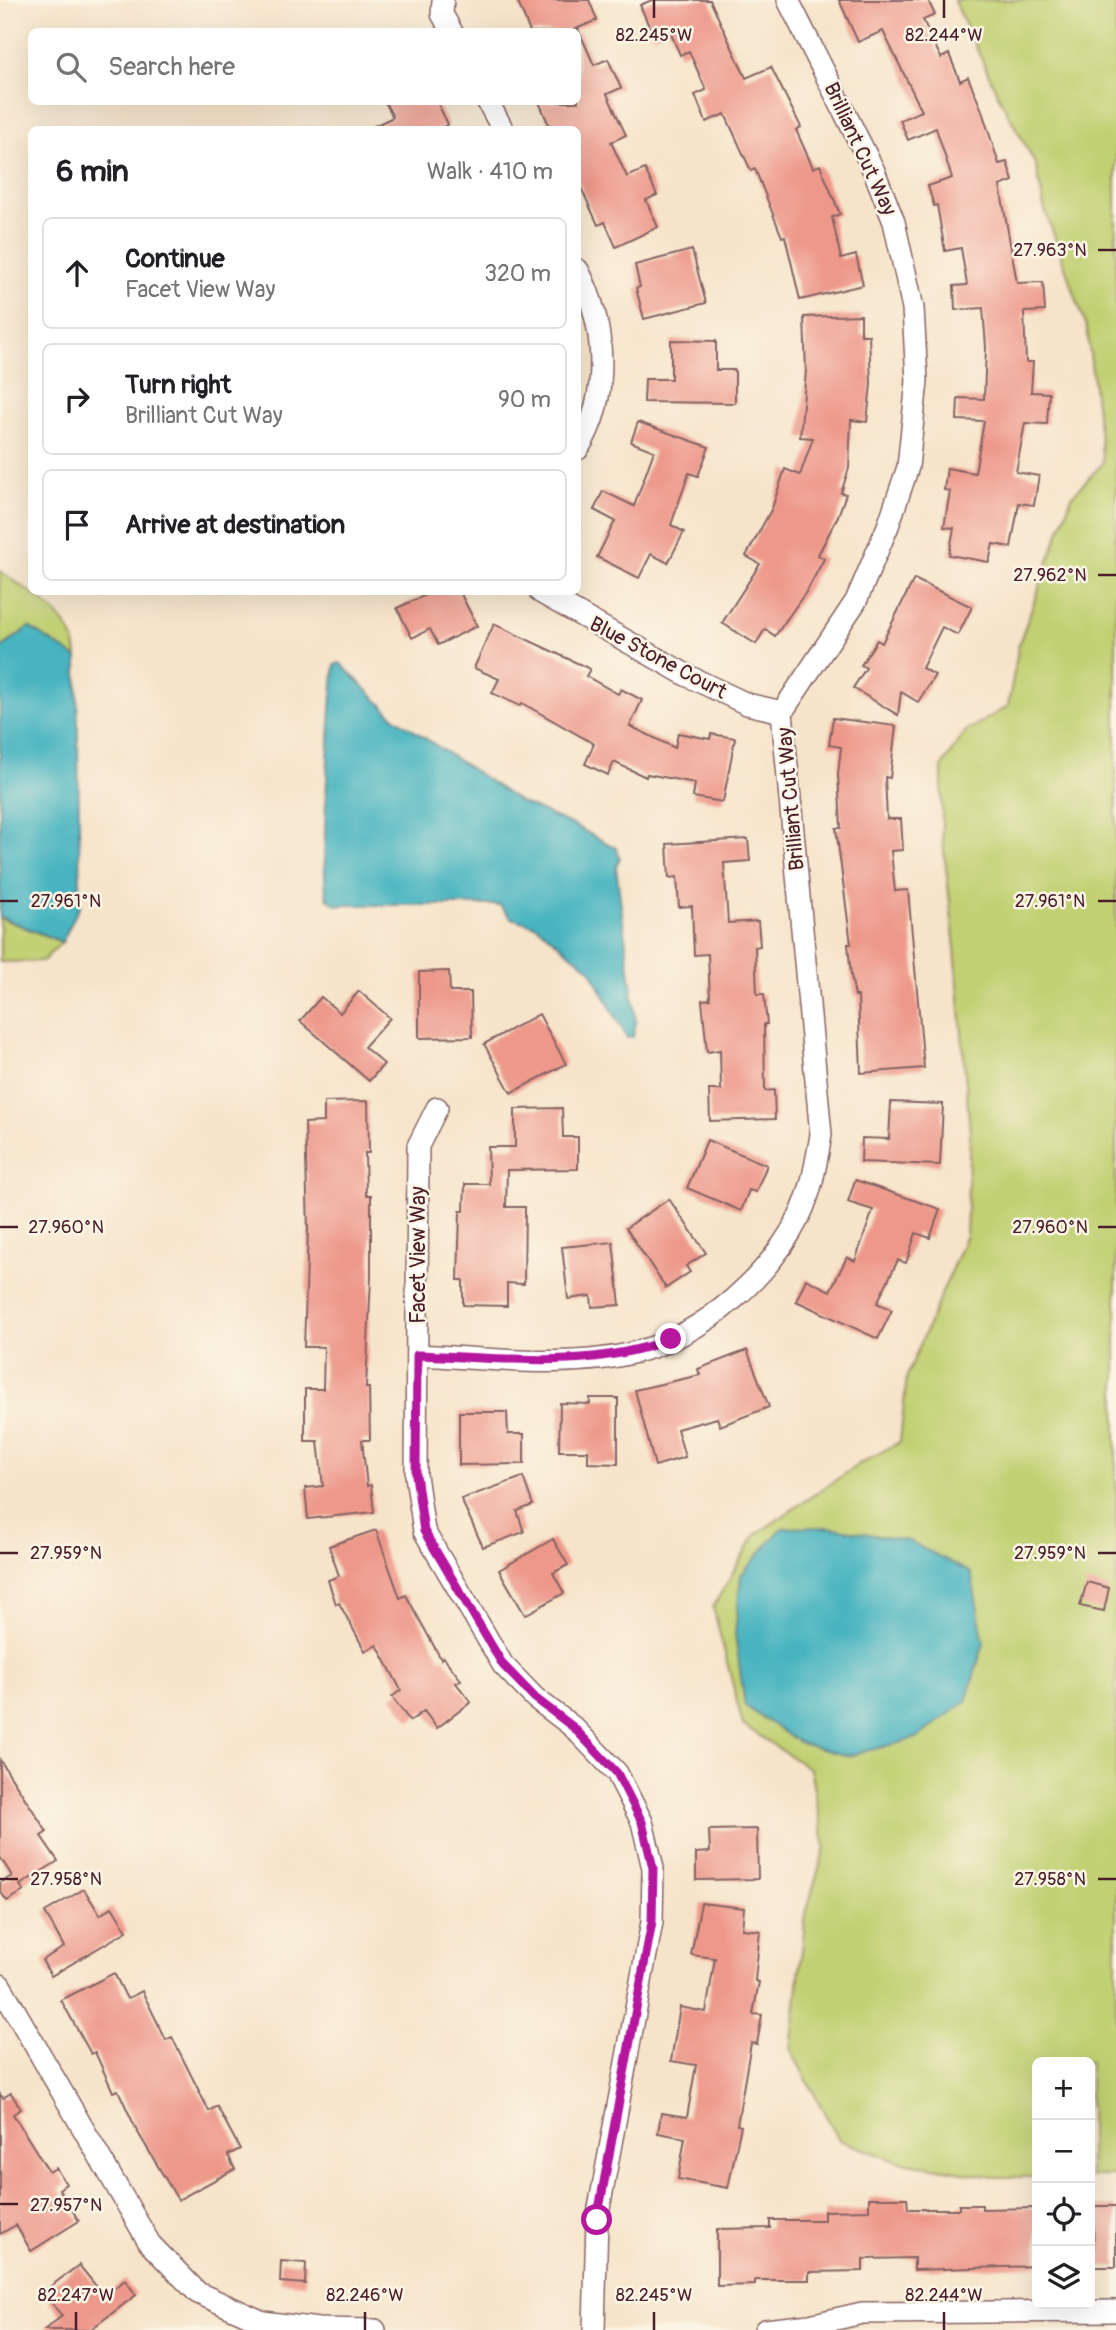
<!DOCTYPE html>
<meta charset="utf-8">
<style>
:root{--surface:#fff;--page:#f6f6f6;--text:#202124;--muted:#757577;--line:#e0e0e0}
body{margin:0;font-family:Pangolin,sans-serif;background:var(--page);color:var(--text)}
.controls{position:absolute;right:21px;bottom:21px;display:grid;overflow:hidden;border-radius:10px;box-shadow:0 7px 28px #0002}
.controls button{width:63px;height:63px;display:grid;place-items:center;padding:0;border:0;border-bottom:2px solid var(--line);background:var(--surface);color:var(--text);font:35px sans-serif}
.stop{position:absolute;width:21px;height:21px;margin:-16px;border:5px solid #b5179e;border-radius:50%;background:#fff}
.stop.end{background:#b5179e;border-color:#fff;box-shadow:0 2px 7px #0008}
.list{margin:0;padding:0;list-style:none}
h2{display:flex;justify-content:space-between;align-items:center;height:91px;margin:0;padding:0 28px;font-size:30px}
h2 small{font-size:23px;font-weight:400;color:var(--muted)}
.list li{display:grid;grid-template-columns:46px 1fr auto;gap:21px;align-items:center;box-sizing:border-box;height:112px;margin:0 14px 14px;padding:0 14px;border:2px solid var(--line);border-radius:10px}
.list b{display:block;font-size:26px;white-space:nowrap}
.list p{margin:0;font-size:23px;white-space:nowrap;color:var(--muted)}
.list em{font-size:23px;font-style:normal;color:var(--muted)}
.icon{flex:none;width:38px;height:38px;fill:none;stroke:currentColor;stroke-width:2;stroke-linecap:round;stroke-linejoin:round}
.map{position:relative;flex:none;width:1116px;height:2330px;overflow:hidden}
.search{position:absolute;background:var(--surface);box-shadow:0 7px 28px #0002;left:28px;top:28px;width:553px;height:77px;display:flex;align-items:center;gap:18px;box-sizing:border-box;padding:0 24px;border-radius:10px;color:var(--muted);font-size:26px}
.panel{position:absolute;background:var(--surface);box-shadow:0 7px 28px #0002;left:28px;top:126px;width:553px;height:469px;border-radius:10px}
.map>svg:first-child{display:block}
.green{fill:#c1d072;stroke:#86784e;stroke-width:2}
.water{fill:#46b4c0;stroke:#486a76;stroke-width:2}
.building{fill:#ed988a}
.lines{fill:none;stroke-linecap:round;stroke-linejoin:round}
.minor-casing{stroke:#866463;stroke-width:24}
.minor{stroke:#fff;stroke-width:21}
.route{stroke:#b5179e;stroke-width:9}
.ticks{fill:none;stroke:#4a1f2b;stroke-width:2.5}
.labels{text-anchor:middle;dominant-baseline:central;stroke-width:5;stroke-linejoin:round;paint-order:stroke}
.street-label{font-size:21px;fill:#4a1f2b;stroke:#fcf5e5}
.ticks-label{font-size:18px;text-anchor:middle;fill:#4a1f2b;stroke:#fcf5e5;stroke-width:5;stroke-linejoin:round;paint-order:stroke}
</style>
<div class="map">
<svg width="1116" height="2330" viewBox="0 0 1116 2330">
<rect width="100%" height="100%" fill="#fcf5e5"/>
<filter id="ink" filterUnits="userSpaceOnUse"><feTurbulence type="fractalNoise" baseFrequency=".0143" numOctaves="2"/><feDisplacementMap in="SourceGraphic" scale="14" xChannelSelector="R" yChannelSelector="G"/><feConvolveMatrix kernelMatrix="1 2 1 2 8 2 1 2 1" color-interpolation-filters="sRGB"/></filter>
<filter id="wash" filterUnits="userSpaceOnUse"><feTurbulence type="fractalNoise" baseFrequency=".00686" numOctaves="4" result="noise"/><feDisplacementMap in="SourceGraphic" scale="28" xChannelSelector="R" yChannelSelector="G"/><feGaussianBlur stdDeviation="1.57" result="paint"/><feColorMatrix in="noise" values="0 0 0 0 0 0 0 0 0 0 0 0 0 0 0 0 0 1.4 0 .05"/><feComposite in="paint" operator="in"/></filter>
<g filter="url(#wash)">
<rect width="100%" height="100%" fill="#f6e4ca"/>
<g class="green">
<path d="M954,0h162v2176h-26v-114h-53v115h-43l-98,-16 -57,-21 -48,-90 15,-137 19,-65 -15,-79 -67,-44 -30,-118 42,-72 104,-71 41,-22 7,-66 59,-141 4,-102 -15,-185 -13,-116v-66l23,-34 43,-26 11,-62 53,-148 31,-33 -16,-134 -43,-122 -8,-42 -37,-68z"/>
<path d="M0,571c30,22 77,46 77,87l-48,-30 -29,21z"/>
<path d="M0,918l62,24 -19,19 -43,1z"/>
</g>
<g class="water">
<path d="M29,627l48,31 3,247 -18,37 -62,-25v-268z"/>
<path d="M340,663l54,54 126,85 53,23 43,23 4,10 -4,9 20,155 -3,15 -6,1 -37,-69 -53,-43 -26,-8 -11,-13h-163l-9,-6c-9,-16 3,-204 7,-234z"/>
<path d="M828,1527l81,14 62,32 13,70 -18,58 -49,37 -70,18 -47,-13 -55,-37 -10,-72 6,-59 41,-47z"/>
</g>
<g id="blocks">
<g class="building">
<path d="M517,0h72l8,20 -28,12h-39z"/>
<path d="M652,0h58l36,78 25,-11 30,60 -5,3 17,38 7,-3 20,49 -8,3 9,42 15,-4 7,30 -63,15 -15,-64 -3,1 -27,-68 -4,2 -26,-57 -19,8 -11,-27 11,-5 -17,-39 -9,4 -11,-26 -16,7 -13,-31z"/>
<path d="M839,0h89l7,15 -12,5 18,38 8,-4 11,27 8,-4 13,31 18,56 8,-2 6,19 -13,5 17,97 26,-1 2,29 -21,1 2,50h7l-2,30 18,1 -2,31 -22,-1 -9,49 23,4 -5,29 -15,-2 -8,44 -18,-3 -4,18 -40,-7 5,-27 -10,-1 6,-36 -6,-1 3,-22 28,5 9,-52 -27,-1 1,-22 26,1 2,-52 -3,-39 -28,2 -1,-24 13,-1 -6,-37 -16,3 -8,-46 -3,1 -6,-20 24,-8 -16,-50 -28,12 -8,-20 22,-9 -39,-80 -25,11z"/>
<path d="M578,29l16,36 14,-6 13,29 -14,6 19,41 -15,7 16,35 18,-8 12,26 -11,5 12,27 -42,20 -11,-25 -7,3 -20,-44v-51h-27l-12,-28h39z"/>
<path d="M385,102h52l11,22 -10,6h-72l27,-13z"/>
<path d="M692,250l14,53 -62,16 -8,-31 4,-1 -5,-22z"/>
<path d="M861,315v20h8l2,49 -4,38 -16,-2 -2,48 -8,25 5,1 -8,22 -20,39 6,4 -16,30 -33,47 -10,-7 -9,15 -34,-21 38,-59 -14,-8 26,-48 13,-39 15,6 13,-37 -13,-1 6,-66 -2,-54z"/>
<path d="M671,340l45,1v29h19v33l-91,-1 1,-23h26z"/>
<path d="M638,422l71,25 -11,29 -9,-3 -18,52 13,7 -16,31 -17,-9 -12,24 -42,-21 18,-36 -21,-11 9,-19 31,15 20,-55 -23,-9z"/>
<path d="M914,579l58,28 -14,28 -16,-8 -20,41 13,7 -17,27 -17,-10 -3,23 -45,-27 13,-20 -5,-3 16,-25 5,3z"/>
<path d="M432,592h28l17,34 -39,19 -8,-16 -18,9 -15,-30z"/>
<path d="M494,624l96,45 -4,7 32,18 3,-5 21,11 -12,26 45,22 3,-15 32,6 1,-5 24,4 -12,64 -30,-5 2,-14 -48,-9 -1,3 -32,-15 -6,13 -23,-11 9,-20 -72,-41 -2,3 -28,-13 7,-14 -25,-11z"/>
<path d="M833,718l63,8 -6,52 -5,-1 2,42h14l2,31 -12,1 4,40 13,-1 16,178 -63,5 -3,-77h-3l-4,-20 -3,-32h3l-15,-116h5l-3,-54 3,-27 -12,-2z"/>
<path d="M748,839l2,22 -26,2 4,60 30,-2 2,25 -5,1 2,47h7l3,30h-3l1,67 9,-1 1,29 -65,2 -1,-31h12l-1,-40 -13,2 -5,-52 8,-1 -2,-45 -14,1 -2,-49 -13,1 -2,-30 -8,1 -2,-34z"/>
<path d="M449,971l1,21h21l1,45 -53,1v-66z"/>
<path d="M359,991l31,27 -26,29 20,17 -15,17 -69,-60 21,-24 19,16z"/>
<path d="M539,1014l27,50 -55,29 -27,-49z"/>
<path d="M368,1101l1,52h-4l1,42h5v82l-5,111h3l1,52h-8l5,46 4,-1 3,27 -66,7 -3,-31 18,-2 -5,-45h-13v-52h18l1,-42h-20l4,-117 -3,-107 19,-1v-20z"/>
<path d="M891,1102l52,2 -3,61 -79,-3 1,-24 27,1z"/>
<path d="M562,1108l1,29h15v32l-71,1 -1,37h19l-1,77 -17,-1v23l-44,-1v-25h-5l2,-69h4l1,-27h24l-1,-37h27v-38z"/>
<path d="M707,1140l60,25 -11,27 -7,-2 -8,21 -54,-23z"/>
<path d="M855,1180l85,29 -10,29 -14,-5 -10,30 -8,-3 -21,43 15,7 -14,29 -82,-38 10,-22 24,12 17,-34 8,4 18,-51 -25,-8z"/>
<path d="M669,1199l37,54 -20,13 4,6 -24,16 -40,-60z"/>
<path d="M613,1242l7,63 -28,2 -1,-11 -23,3 -6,-52z"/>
<path d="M747,1350l22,57 -49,19 -3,-8 -40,11 8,28 -30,9 -20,-76 65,-15 -2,-6z"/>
<path d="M590,1398h28v66l-30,-1v-12h-29l1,-48 30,1z"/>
<path d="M459,1412h48l1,22h16v30l-65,1z"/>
<path d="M523,1477l10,28 -16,6 7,21 -41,15 -22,-48z"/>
<path d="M376,1530l24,68 6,-3 35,64 2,-2 18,23 -5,3 15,19 -34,26 -13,-17 -14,10 -18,-24 9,-7 -24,-45 -12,6 -26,-48 -3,1 -8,-24 11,-4 -10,-30z"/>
<path d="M553,1539l15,26 -15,8 11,20 -39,22 -26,-45z"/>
<path d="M1087,1582l22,6 -5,23 -24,-5z"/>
<path d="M0,1760l47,72 -6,4 17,25 -38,24 4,6 -17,10 -7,-10v-8l12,-7 -12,-19z"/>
<path d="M757,1829l1,50 -62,1v-27l14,-1 -1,-22z"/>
<path d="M84,1889l16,26 12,-8 15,24 -76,45 -9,-16 22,-13 -19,-35z"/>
<path d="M701,1903l43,5 -2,21 18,2 -5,50 4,1 -6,32 9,1 -5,29 -6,-1 -14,82 4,1 -13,62 -50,-9 7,-41 -27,-5 3,-20 26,4 9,-52 -25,-4 9,-54 26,5 9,-54 -24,-3z"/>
<path d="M114,1973l13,26 15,-8 24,49 6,-3 37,74 8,-5 23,43 -12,6 7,14 -57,31 -41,-69 -19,-41 -5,2 -18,-40 -4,2 -30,-54z"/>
<path d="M11,2093l10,16 -8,5 36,58 7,-4 10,16 -7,5 20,32 -48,30 -15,-26 -16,9v-140l3,4z"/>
<path d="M869,2198h38l1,11h51v-4h23v4l55,-1v58l-123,4v-12l-51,1v12l-54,1v8h-54v5l-38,1v-57l53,-1v-8h54v-9l45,-1z"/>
<path d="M1093,2206h23v61h-22z"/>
<path d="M281,2261l25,2 -1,21 -25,-2z"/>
<path d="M79,2265l25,31 21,-16 11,15 -46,35h-46l18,-14 -19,-24z"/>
</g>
</g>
</g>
<g filter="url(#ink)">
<use href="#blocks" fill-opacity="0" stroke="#866463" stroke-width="2"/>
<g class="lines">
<defs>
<g id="minor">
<path d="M443,0l-1,14 10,18"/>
<path d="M488,102l15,28"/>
<path d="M578,270c28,54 33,126 0,179"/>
<path d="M540,592l148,84 59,28 35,8"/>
<path d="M437,1108l-19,38 -2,329 8,56 79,134 32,33 38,29 44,46 25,49 11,46 -1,54 -55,297 -3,111"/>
<path d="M417,1355c70,3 156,15 223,-4 66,-18 129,-75 159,-134 13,-26 17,-54 22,-82l-39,-423 74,-111 32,-75 20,-59 9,-86 -4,-73 -19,-86 -20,-51 -86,-171"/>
<path d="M0,1985l150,259 48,49 65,29 55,7 57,1"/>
<path d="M765,2330l45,-5 52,-12 254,-2"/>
</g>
</defs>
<use href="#minor" class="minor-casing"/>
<use href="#minor" class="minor"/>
</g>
</g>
<g class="lines" filter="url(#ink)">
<path class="route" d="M597,2220l55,-298 1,-54 -11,-46 -25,-49 -44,-46 -38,-29 -32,-33 -79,-134 -8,-56 1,-120c85,3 173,15 254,-16"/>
</g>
<path class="ticks" d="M654,0v18M944,0v18M1098,250h18M1098,575h18M0,901h18M1098,901h18M0,1227h18M1098,1227h18M0,1553h18M1098,1553h18M0,1879h18M1098,1879h18M0,2204h18M76,2312v18M365,2312v18M654,2312v18M944,2312v18"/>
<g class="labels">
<g class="street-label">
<text transform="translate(860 149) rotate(65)">Brilliant Cut Way</text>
<text transform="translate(658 658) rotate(28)">Blue Stone Court</text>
<text transform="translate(791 799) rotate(-95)">Brilliant Cut Way</text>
<text transform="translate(418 1255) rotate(-90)">Facet View Way</text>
</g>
</g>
<g class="ticks-label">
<text x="654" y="41">82.245°W</text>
<text x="944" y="41">82.244°W</text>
<text x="1050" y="256">27.963°N</text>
<text x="1050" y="581">27.962°N</text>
<text x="66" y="907">27.961°N</text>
<text x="1050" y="907">27.961°N</text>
<text x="66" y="1233">27.960°N</text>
<text x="1050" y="1233">27.960°N</text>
<text x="66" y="1559">27.959°N</text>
<text x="1050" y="1559">27.959°N</text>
<text x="66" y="1885">27.958°N</text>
<text x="1050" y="1885">27.958°N</text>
<text x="66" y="2211">27.957°N</text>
<text x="76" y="2301">82.247°W</text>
<text x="365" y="2301">82.246°W</text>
<text x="654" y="2301">82.245°W</text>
<text x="944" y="2301">82.244°W</text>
</g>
</svg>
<div class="controls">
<button>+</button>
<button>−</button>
<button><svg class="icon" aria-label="locate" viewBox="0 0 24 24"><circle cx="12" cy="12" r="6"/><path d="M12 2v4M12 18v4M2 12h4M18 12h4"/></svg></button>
<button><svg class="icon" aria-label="layers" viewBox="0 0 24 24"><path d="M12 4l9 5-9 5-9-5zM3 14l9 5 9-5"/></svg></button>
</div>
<div class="stop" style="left:597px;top:2220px"></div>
<div class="stop end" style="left:671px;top:1339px"></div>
<div class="search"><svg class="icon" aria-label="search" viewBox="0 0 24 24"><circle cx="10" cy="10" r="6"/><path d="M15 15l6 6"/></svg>Search here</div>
<section class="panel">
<h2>6 min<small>Walk · 410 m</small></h2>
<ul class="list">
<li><svg class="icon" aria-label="ahead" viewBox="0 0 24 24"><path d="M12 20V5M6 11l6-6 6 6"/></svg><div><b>Continue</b><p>Facet View Way</p></div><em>320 m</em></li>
<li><svg class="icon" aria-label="right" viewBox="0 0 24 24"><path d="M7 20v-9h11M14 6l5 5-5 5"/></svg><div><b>Turn right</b><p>Brilliant Cut Way</p></div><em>90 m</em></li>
<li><svg class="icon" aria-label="arrive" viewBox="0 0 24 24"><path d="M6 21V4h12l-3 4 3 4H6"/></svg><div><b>Arrive at destination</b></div></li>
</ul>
</section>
</div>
